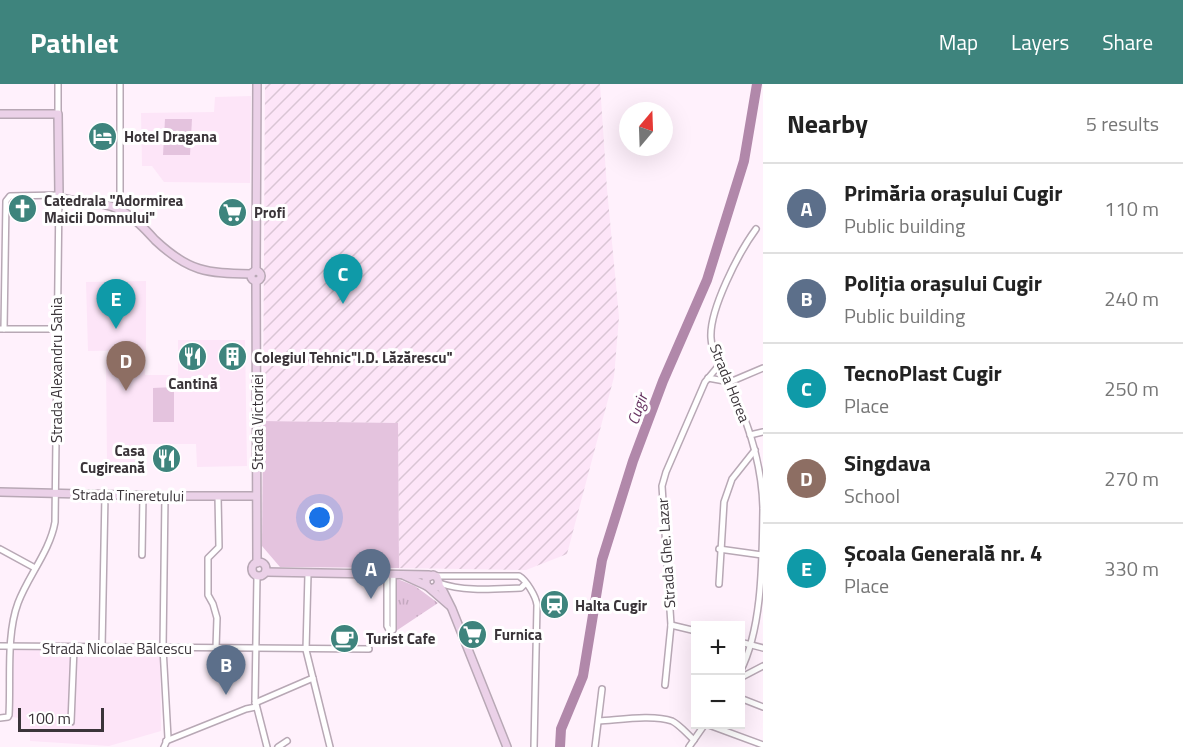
<!DOCTYPE html>
<meta charset="utf-8">
<style>
:root{--surface:#fff;--page:#f2f2f2;--text:#222;--muted:#767676;--line:#e0e0e0;--accent:#3e847d}
body{margin:0;font-family:"Titillium Web",sans-serif;background:var(--page);color:var(--text)}
.controls{position:absolute;right:18px;bottom:18px;display:grid;overflow:hidden;border-radius:0px;box-shadow:0 6px 24px #0002}
.controls button{width:54px;height:54px;display:grid;place-items:center;padding:0;border:0;border-bottom:2px solid var(--line);background:var(--surface);color:var(--text);font:30px sans-serif}
.compass{position:absolute;left:619px;top:18px;width:54px;height:54px;border-radius:50%;background:var(--surface);box-shadow:0 6px 24px #0002;rotate:19deg}
.scale{position:absolute;left:18px;bottom:15px;width:86px;box-sizing:border-box;padding-left:6px;border:3px solid #3a3439;border-top:0;font-size:16px;line-height:21px;white-space:nowrap;color:#3a3439;-webkit-text-stroke:4px #fff;paint-order:stroke}
.you{position:absolute;left:320px;top:434px;width:21px;height:21px;margin:-15px;border:4px solid #fff;border-radius:50%;background:#1a73e8;box-shadow:0 0 0 9px #1a73e833}
.badge{display:grid;place-items:center;width:39px;height:39px;border-radius:50%;background:var(--accent);color:#fff;font-size:20px;font-weight:700}
.pin{position:absolute;translate:-50% -50px;filter:drop-shadow(0 2px 3px #0008)}
.pin::after{content:'';position:absolute;top:32px;width:21px;height:18px;background:inherit;clip-path:polygon(0 0,100% 0,50% 100%)}
.list{margin:0;padding:0;list-style:none}
h2{display:flex;justify-content:space-between;align-items:center;height:78px;margin:0;padding:0 24px;font-size:26px}
h2 small{font-size:20px;font-weight:400;color:var(--muted)}
.list li{display:grid;grid-template-columns:39px 1fr auto;gap:18px;align-items:center;box-sizing:border-box;height:90px;padding:0 24px;border-top:2px solid var(--line)}
.list b{display:block;font-size:22px;white-space:nowrap}
.list p{margin:0;font-size:20px;white-space:nowrap;color:var(--muted)}
.list em{font-size:20px;font-style:normal;color:var(--muted)}
.map{position:relative;flex:none;width:763px;height:663px;overflow:hidden}
header{display:flex;align-items:center;gap:36px;box-sizing:border-box;height:84px;padding:0 30px;background:var(--accent);color:#fff}
header strong{font-size:28px}
nav{display:flex;gap:33px;margin-inline-start:auto;font-size:21px}
main{display:flex}
aside{flex:1;background:var(--surface)}
.map>svg:first-child{display:block}
.built{fill:#fde5f8}
.industrial{fill:url(#industrial-furrows)}
.park{fill:url(#park-tufts)}
.pitch{fill:#e4c3de}
.lines{fill:none;stroke-linecap:round;stroke-linejoin:round}
.river{stroke:#b188aa;stroke-width:10}
.street-casing{stroke:#b8a8b5;stroke-width:8}
.secondary-casing{stroke:#b8a8b5;stroke-width:10}
.street{stroke:#fff;stroke-width:5}
.secondary{stroke:#ebd1e8;stroke-width:7}
.labels{text-anchor:middle;dominant-baseline:central;stroke-width:6;stroke-linejoin:round;paint-order:stroke}
.poi-label{font-size:15px;font-weight:bold;fill:#3a3439;stroke:#fff;text-anchor:start}
.street-label{font-size:15px;fill:#3a3439;stroke:#fff}
.water-label{font-size:16px;font-style:italic;fill:#663260;stroke:#fff}
</style>
<header>
<strong>Pathlet</strong>
<nav><a>Map</a><a>Layers</a><a>Share</a></nav>
</header>
<main>
<div class="map">
<svg width="763" height="663" viewBox="0 0 763 663">
<defs>
<pattern id="industrial-furrows" width="10" height="10" patternUnits="userSpaceOnUse" patternTransform="scale(1.5)"><rect width="10" height="10" fill="#fde5f8"/><path d="M-1 1l2-2M0 10L10 0M9 11l2-2" fill="none" stroke="#dac5d5"/></pattern>
<pattern id="park-tufts" width="24" height="20" patternUnits="userSpaceOnUse" patternTransform="scale(1.5)"><rect width="24" height="20" fill="#e4c3de"/><path d="M3 7l-1-3M5 7V3M7 7l1-3M15 17l-1-3M17 17v-4M19 17l1-3" fill="none" stroke="#c4a8bf"/></pattern>
</defs>
<rect width="100%" height="100%" fill="#fff1fc"/>
<g class="built">
<path d="M251,12l-1,87 -86,-1 -12,-16h-10l-1,-53 73,-1 1,-15z"/>
<path d="M146,197v69l-58,1 -2,-69z"/>
<path d="M178,256h67l2,126 -50,1 -1,-23h-54v21l-35,-1 -1,-102h39v13h33z"/>
<path d="M14,566l146,1 1,80 -52,15 -79,-5v-9h-10l-1,-14 -7,-1z"/>
</g>
<path class="industrial" d="M265,0h335l7,105 12,128 -5,60 -47,177 -41,16 -127,-2 -1,-145 -135,-2z"/>
<path class="park" d="M395,494l20,8 23,17 -42,28z"/>
<g class="pitch">
<path d="M165,35h27l-2,36h-27z"/>
<path d="M174,303v35h-21v-34z"/>
<path d="M263,337l135,2 1,145 -119,-1 -18,-21z"/>
</g>
<g class="lines">
<path class="river" d="M560,663l1,-18 22,-53 19,-116 31,-99 30,-80 44,-101 37,-119 13,-77"/>
<defs>
<g id="street">
<path d="M58,0v30"/>
<path d="M120,126v-126"/>
<path d="M756,145c-17,23 -47,81 -45,109 1,19 16,38 23,55 17,37 28,75 29,115"/>
<path d="M0,245h56"/>
<path d="M708,294l22,4 33,-14"/>
<path d="M750,351l13,-3"/>
<path d="M0,465l35,19"/>
<path d="M719,465l43,6"/>
<path d="M142,471l1,-59"/>
<path d="M308,490l-2,76 24,97"/>
<path d="M387,490v52l3,6 3,-2v-56"/>
<path d="M257,492l-2,124 12,47"/>
<path d="M435,492h84c7,4 17,20 18,29l-3,142"/>
<path d="M439,499c26,9 54,6 82,5l4,-4"/>
<path d="M719,500l5,-82 8,-23 23,-29"/>
<path d="M671,541l25,6"/>
<path d="M740,558l23,6"/>
<path d="M0,562l369,3"/>
<path d="M102,564l3,-153"/>
<path d="M216,564l1,-30 -4,-14 -5,-9v-37l11,-11 -1,-51"/>
<path d="M740,588c23,-45 22,-113 23,-163"/>
<path d="M740,594l23,-12"/>
<path d="M665,601l6,-60 -9,-139 4,-14 39,-90 15,-18"/>
<path d="M740,614l23,9"/>
<path d="M255,619l58,-25"/>
<path d="M0,634l8,-1 1,-2c2,-35 -3,-80 9,-112 10,-27 32,-52 37,-81l4,-327 -49,1 -4,5 -2,128"/>
<path d="M599,637c19,-1 54,-7 73,0 8,4 15,13 22,19"/>
<path d="M71,638l3,-74"/>
<path d="M706,640l57,21"/>
<path d="M166,657l80,-32 10,-2"/>
<path d="M164,663l4,-9 -5,-90 2,-152"/>
<path d="M278,663l9,-6"/>
<path d="M595,663l7,-58"/>
<path d="M689,663l16,-23"/>
</g>
<g id="secondary">
<path d="M0,30h58l1,81 3,3c19,6 40,2 58,12 14,7 25,19 35,30 34,32 51,33 96,34"/>
<path d="M256,187l1,-187"/>
<circle cx="256" cy="192" r="5"/>
<path d="M256,197l1,282"/>
<path d="M0,408l165,4h91"/>
<circle cx="259" cy="485" r="7"/>
<path d="M266,488l163,3"/>
<path d="M403,491l24,11"/>
<path d="M438,500l5,7 9,18 55,138"/>
<path d="M431,505l5,-2 3,-4 -2,-6 -4,-2 -7,3v7l23,20"/>
</g>
</defs>
<use href="#street" class="street-casing"/>
<use href="#secondary" class="secondary-casing"/>
<use href="#street" class="street"/>
<use href="#secondary" class="secondary"/>
</g>
<defs>
<symbol id="hotel-disc" viewBox="-11 -11 22 22"><circle r="9.5" fill="#3e847d" stroke="#fff"/><path d="M-6-4.5h1.5V1H6V5H4.5V3h-9V5H-6ZM-4 0a1.8 1.8 0 1 1 3.6 0ZM.5 0V-2.5h3Q6-2.5 6 0Z" fill="#fff"/></symbol>
<symbol id="church-disc" viewBox="-11 -11 22 22"><circle r="9.5" fill="#3e847d" stroke="#fff"/><path d="M-1.2-6h2.4v3.5h3.3v2.4h-3.3V6h-2.4V-.1h-3.3v-2.4h3.3Z" fill="#fff"/></symbol>
<symbol id="supermarket-disc" viewBox="-11 -11 22 22"><circle r="9.5" fill="#3e847d" stroke="#fff"/><path d="M-6-5.5h2.5l.6 2H6L4.5 2H-2.5L-4.4-4H-6ZM-1.5 3.2a1.3 1.3 0 1 0 .1 0ZM3 3.2a1.3 1.3 0 1 0 .1 0Z" fill="#fff"/></symbol>
<symbol id="restaurant-disc" viewBox="-11 -11 22 22"><circle r="9.5" fill="#3e847d" stroke="#fff"/><path d="M-5-6h1v4h1v-4h1v4h1v-4h1v5L-1.5 .5V6h-2V.5L-5-1ZM5-6V6H3V1.5H1.5Q1.5-4 5-6Z" fill="#fff"/></symbol>
<symbol id="building-disc" viewBox="-11 -11 22 22"><circle r="9.5" fill="#3e847d" stroke="#fff"/><path d="M-4-6H4V6H1V3H-1V6H-4ZM-2.5-4.3h1.7v1.8h-1.7ZM.8-4.3h1.7v1.8H.8ZM-2.5-1h1.7V.8h-1.7ZM.8-1h1.7V.8H.8Z" fill="#fff"/></symbol>
<symbol id="station-disc" viewBox="-11 -11 22 22"><circle r="9.5" fill="#3e847d" stroke="#fff"/><path d="M-3-6H3Q5-6 5-4V2Q5 4 3 4L4.5 6H3L1.5 4h-3L-3 6H-4.5L-3 4Q-5 4-5 2V-4Q-5-6-3-6ZM-3.5-4v3h7v-3ZM-3.5 1v1.5H-2V1ZM2 1v1.5H3.5V1Z" fill="#fff"/></symbol>
<symbol id="cafe-disc" viewBox="-11 -11 22 22"><circle r="9.5" fill="#3e847d" stroke="#fff"/><path d="M-5.5-4.5H6V0H3Q3 3.5 0 3.5H-2.5Q-5.5 3.5-5.5 0ZM3-3.2v2h1.7v-2ZM-6 4.5H4V6H-6Z" fill="#fff"/></symbol>
</defs>
<g fill-rule="evenodd">
<use href="#hotel-disc" x="86" y="36" width="33" height="33"/>
<use href="#church-disc" x="6" y="108" width="33" height="33"/>
<use href="#supermarket-disc" x="216" y="112" width="33" height="33"/>
<use href="#restaurant-disc" x="176" y="256" width="33" height="33"/>
<use href="#building-disc" x="216" y="256" width="33" height="33"/>
<use href="#restaurant-disc" x="150" y="358" width="33" height="33"/>
<use href="#station-disc" x="538" y="504" width="33" height="33"/>
<use href="#supermarket-disc" x="456" y="534" width="33" height="33"/>
<use href="#cafe-disc" x="328" y="538" width="33" height="33"/>
</g>
<g class="labels">
<g class="poi-label">
<text x="124" y="52">Hotel Dragana</text>
<text x="44" y="116">Catedrala "Adormirea<tspan x="44" dy="17">Maicii Domnului"</tspan></text>
<text x="254" y="128">Profi</text>
<text x="254" y="273">Colegiul Tehnic"I.D. Lăzărescu"</text>
<text x="193" y="299" text-anchor="middle">Cantină</text>
<text x="145" y="366" text-anchor="end">Casa<tspan x="145" dy="17">Cugireană</tspan></text>
<text x="575" y="521">Halta Cugir</text>
<text x="494" y="550">Furnica</text>
<text x="366" y="554">Turist Cafe</text>
</g>
<g class="street-label">
<text transform="translate(56 286) rotate(-90)">Strada Alexandru Sahia</text>
<text transform="translate(730 299) rotate(68)">Strada Horea</text>
<text transform="translate(257 338) rotate(-90)">Strada Victoriei</text>
<text transform="translate(128 411) rotate(1)">Strada Tineretului</text>
<text transform="translate(666 469) rotate(-94)">Strada Ghe. Lazar</text>
<text x="117" y="564">Strada Nicolae Bălcescu</text>
</g>
<g class="water-label">
<text transform="translate(637 325) rotate(-71)">Cugir</text>
</g>
</g>
</svg>
<div class="controls">
<button>+</button>
<button>−</button>
</div>
<svg class="compass" viewBox="-18 -18 36 36"><path d="M0-13l5 13h-10z" fill="#e53935"/><path d="M0 13l5-13h-10z" fill="#767676"/></svg>
<div class="scale">100 m</div>
<div class="you"></div>
<div class="pin badge" style="left:371px;top:515px;background:#5c6f8a">A</div>
<div class="pin badge" style="left:226px;top:611px;background:#5c6f8a">B</div>
<div class="pin badge" style="left:343px;top:220px;background:#0f9aa8">C</div>
<div class="pin badge" style="left:126px;top:307px;background:#8d6e63">D</div>
<div class="pin badge" style="left:116px;top:245px;background:#0f9aa8">E</div>
</div>
<aside>
<h2>Nearby<small>5 results</small></h2>
<ul class="list">
<li><span class="badge" style="background:#5c6f8a">A</span><div><b>Primăria orașului Cugir</b><p>Public building</p></div><em>110 m</em></li>
<li><span class="badge" style="background:#5c6f8a">B</span><div><b>Poliția orașului Cugir</b><p>Public building</p></div><em>240 m</em></li>
<li><span class="badge" style="background:#0f9aa8">C</span><div><b>TecnoPlast Cugir</b><p>Place</p></div><em>250 m</em></li>
<li><span class="badge" style="background:#8d6e63">D</span><div><b>Singdava</b><p>School</p></div><em>270 m</em></li>
<li><span class="badge" style="background:#0f9aa8">E</span><div><b>Școala Generală nr. 4</b><p>Place</p></div><em>330 m</em></li>
</ul>
</aside>
</main>
